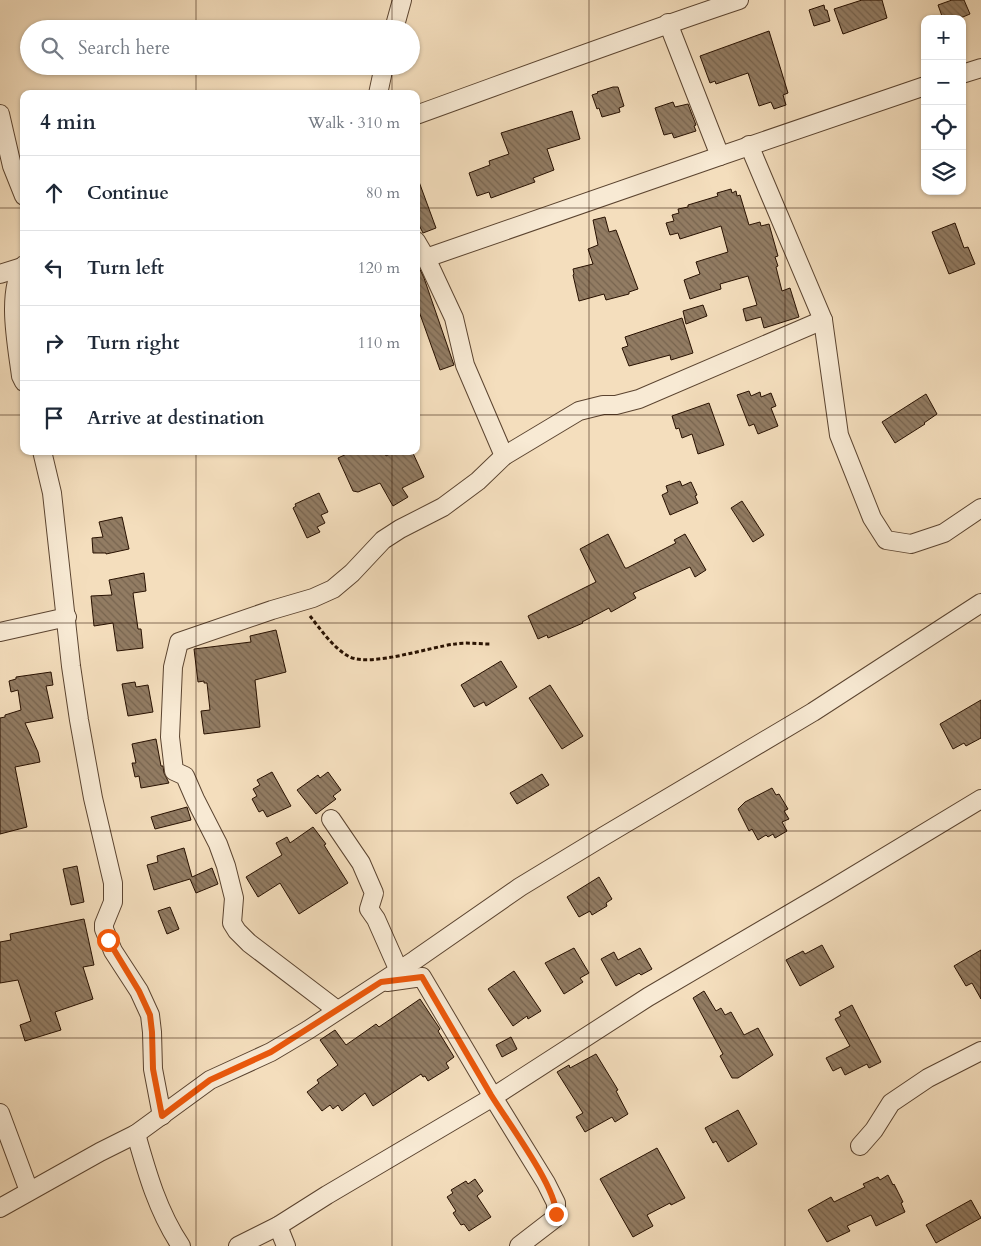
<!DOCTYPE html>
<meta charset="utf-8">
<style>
:root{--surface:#fff;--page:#f2f2f3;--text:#1f2937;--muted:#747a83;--line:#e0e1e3}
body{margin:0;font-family:Cardo,serif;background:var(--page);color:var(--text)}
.controls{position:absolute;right:15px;top:15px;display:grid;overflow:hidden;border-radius:10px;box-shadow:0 1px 4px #0004}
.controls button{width:45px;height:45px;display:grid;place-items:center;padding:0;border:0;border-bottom:1px solid var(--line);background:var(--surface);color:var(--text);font:25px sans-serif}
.stop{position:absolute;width:15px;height:15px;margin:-11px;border:4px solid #ea580c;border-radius:50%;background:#fff}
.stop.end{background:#ea580c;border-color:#fff;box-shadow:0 1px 5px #0008}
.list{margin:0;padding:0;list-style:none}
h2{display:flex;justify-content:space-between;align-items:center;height:65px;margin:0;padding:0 20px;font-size:21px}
h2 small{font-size:16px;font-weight:400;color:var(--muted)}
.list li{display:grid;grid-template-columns:32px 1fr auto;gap:15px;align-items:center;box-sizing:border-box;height:75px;padding:0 20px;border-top:1px solid var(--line)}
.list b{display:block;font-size:19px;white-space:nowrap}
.list em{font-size:16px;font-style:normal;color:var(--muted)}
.icon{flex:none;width:28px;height:28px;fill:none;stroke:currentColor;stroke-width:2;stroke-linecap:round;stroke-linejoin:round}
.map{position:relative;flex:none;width:981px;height:1246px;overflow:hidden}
.search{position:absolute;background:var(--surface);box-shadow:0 1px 4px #0004;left:20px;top:20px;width:400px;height:55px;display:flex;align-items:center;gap:12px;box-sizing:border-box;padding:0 18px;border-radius:28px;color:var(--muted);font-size:19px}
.panel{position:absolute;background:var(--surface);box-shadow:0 1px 4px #0004;left:20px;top:90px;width:400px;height:365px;border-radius:10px}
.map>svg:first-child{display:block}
.building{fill:url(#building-back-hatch);stroke:#281101}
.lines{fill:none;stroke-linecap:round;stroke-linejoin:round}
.minor-casing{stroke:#5b4430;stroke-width:20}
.path{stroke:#281101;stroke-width:3;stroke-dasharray:4 2.5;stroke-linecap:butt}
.minor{stroke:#f8ead4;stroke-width:18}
.route{stroke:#ea580c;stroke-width:6}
.grid{fill:none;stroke:#281101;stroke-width:1;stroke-opacity:0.55}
</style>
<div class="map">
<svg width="981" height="1246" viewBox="0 0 981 1246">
<defs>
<pattern id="building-back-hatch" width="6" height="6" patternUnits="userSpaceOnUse" patternTransform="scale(1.25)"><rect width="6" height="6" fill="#927c63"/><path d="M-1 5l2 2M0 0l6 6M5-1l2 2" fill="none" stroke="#77644f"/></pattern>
</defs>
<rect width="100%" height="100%" fill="#f4debd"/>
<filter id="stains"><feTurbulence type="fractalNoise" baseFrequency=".004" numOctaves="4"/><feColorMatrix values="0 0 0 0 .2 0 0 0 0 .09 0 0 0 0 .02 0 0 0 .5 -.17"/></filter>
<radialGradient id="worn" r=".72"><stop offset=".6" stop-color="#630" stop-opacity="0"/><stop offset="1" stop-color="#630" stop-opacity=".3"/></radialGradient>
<g class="building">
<path d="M862,0h20l5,18 -44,16 -9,-25z"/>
<path d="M952,0h12l6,14 -12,5h-15l-5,-14z"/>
<path d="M824,5l1,5h2l3,11 -16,5 -5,-16z"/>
<path d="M769,31l19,62 -5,2 3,10 -12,4 -3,-7 -12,4 -11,-33 -32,11 -1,-3 -5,2 -10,-27z"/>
<path d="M613,87h5l6,19 -5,2 1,4 -18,5 -3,-9 -2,1 -5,-14 6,-2 -1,-1z"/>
<path d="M673,102l2,5 13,-3 8,21 -2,1 2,5 -22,7 -2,-5 -8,2 -9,-27z"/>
<path d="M572,111l8,28 -33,10 7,21 -21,8 2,4 -44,16 -2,-6 -12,4 -8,-23 21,-8 -1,-4 20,-7 -8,-21z"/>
<path d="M416,179h2l18,49 -13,5 -7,-14z"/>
<path d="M731,189l1,4 4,-2 1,5 3,-1 9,30 11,-3 1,4 8,-2 9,32 -3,1 3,9 -2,1 6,24 8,-3 9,29 -35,11 -3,-11 -15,4 -3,-12 14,-4 -9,-29 -28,8 1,5 -31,10 -6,-19 16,-6 -4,-12 32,-10 -7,-26 -41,13 -2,-6 -8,2 -4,-12 8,-2 -2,-6 7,-2 -1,-4 10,-2v-2l30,-9 -1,-3z"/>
<path d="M605,217l4,15 7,-2 22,59 -9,3v2l-23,6 -2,-6 -25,7 -6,-26 1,-1 -1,-5 20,-5 -5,-15 10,-4 -5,-25z"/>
<path d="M955,223l9,25 4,-1 7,17 -26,10 -17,-42z"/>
<path d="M417,263l7,15 30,87 -14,5 -24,-67z"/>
<path d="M703,305l4,11 -21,8 -3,-13z"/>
<path d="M682,318l11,35 -22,7 -1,-5 -41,11 -7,-18 6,-2 -3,-9z"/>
<path d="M749,391l2,5 9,-4 1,5 10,-4 5,13 -5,2 7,18 -20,8 -4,-10 -5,2 -12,-31z"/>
<path d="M926,394l11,20 -13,9 1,1 -30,19 -13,-21z"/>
<path d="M709,403l15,42 -26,9 -6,-20 -10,4 -3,-10 -3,1 -4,-13z"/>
<path d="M353,451h31l2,5 9,-5h17l12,26 -22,11 6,9 -15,9 -13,-23 -22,9 -5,-1 -15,-33z"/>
<path d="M680,481l2,5 9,-4 6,13 -2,1 3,7 -28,12 -8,-20 6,-3 -2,-6z"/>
<path d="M319,493l9,19 -7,3 4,8 -8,4 3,5 -13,6 -14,-30 3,-2 -1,-2z"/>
<path d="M742,501l22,34 -11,7 -22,-34z"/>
<path d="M122,517l7,32 -23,5v-1h-13l-1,-15 11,-1 -4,-15z"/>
<path d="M608,534l17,34h2l49,-25 -2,-3 11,-6 21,36 -11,7 -5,-10 -57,26 3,5 -25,14 -2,-4 -27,14 1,1 -35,15 -1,-3 -9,4 -10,-23 68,-34 -16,-33z"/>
<path d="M144,573l2,18 -13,2 5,36h3l2,19 -26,3 -4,-28 -19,3 -3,-30 21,-1 -3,-15z"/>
<path d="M276,630l10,42 -31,8 5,47 -56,7 -3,-23 9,-1 -3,-27h-3v-2l-6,1 -4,-33 57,-7 -1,-6z"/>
<path d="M501,661l16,26 -31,19 -2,-4 -10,5 -13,-22z"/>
<path d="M51,672l2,13 -7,1 7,32 -28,5 13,29 2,10 -25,5 12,60 -27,7v-116l5,-1v-2l16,-5 -3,-20 -7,2 -2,-11 7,-2v-2z"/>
<path d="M135,682l1,5 12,-2 5,27 -25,4 -6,-32z"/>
<path d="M550,685l33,51 -21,13 -33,-51z"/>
<path d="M981,700v38l-15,8 -2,-3 -11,6 -13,-25z"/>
<path d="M156,739l5,27h2l1,7 5,10 -28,5 -2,-12 -4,1 -3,-14h4l-4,-19z"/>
<path d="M272,772l19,34 -24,11 -4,-7 -4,2 -7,-13 5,-3 -4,-7 7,-4 -3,-5z"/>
<path d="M328,772l13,18 -8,6 3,3 -20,15 -19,-24 21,-15 2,3z"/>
<path d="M542,774l7,11 -32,19 -7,-11z"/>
<path d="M772,788l4,7 3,-1 9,15 -4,2 5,8 -7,3 5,9 -12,7 -2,-4 -5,3 -2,-2 -8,5 -6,-11 -3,2 -11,-22 7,-7z"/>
<path d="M187,807l4,13 -36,9 -4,-12z"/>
<path d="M313,827l13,17 -2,1 24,38 -49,31 -19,-31 -22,14 -12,-20 36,-22 -6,-12 11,-6 3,6z"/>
<path d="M184,848l8,29 20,-9 6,16 -22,9 -6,-14 -36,11 -7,-25 11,-3 -1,-6z"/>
<path d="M77,866l7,36 -13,3 -8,-36z"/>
<path d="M599,877l13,22 -6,4 1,3 -15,9 -2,-4 -11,6 -12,-20z"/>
<path d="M170,907l9,22 -12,5 -9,-23z"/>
<path d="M84,919l10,46 -11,2 10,32 -38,13 6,18 -36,11 -5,-16 11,-4 -13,-41 -18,3v-41l11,-2 -1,-6z"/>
<path d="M822,945l12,22 -34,19 -14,-26 17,-9 2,3z"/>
<path d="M574,948l15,25 -9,5 3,4 -19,12 -19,-31z"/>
<path d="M640,948l12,21 -11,6 -2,-2 -23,13 -15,-27 13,-7 4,8z"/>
<path d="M981,950v49l-9,-16 -6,3 -12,-20z"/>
<path d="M514,971l27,40 -13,8 -1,-3 -14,10 -25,-37z"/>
<path d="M704,991l12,20 5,-3 4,7 6,-3 13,23 14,-7 15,27 -35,23h-6l-12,-22 3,-2 -30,-56z"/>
<path d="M420,999l20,30 -2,2 16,26 -8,6 3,5 -21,13 -3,-5 -2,1 -2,-3 -48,32 -8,-13 -23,18 -4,-6 -5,4 -3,-4 -8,6 -15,-19 12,-9 -2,-3 21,-15 -18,-25 15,-10 11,15 30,-21 3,3z"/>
<path d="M852,1005l29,57 -12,6 -2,-4 -22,11 -4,-8 -8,4 -7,-13 24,-12 -15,-27 6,-3 -2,-4z"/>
<path d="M511,1037l6,12 -15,8 -6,-12z"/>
<path d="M596,1054l22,36 -2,1 12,23 -13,8 -3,-5 -27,15 -9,-15 7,-4 -26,-41 12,-7 1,3z"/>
<path d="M738,1110l19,34 -29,18 -12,-21 -3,2 -8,-15z"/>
<path d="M657,1148l28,50 -14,7 -1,-2 -23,12 6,11 -20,11 -33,-58z"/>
<path d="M888,1175l5,10 1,-1 9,18 -2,1 4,9 -29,14 -5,-11 -24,11 3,5 -23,11 -19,-32 23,-13 3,5 31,-15 -2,-3 15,-7 2,3z"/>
<path d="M475,1179l8,12 -6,5 14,21 -22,14 -5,-7 -3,1 -8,-12 3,-2 -9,-14 6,-4 -2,-3 15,-9 2,3z"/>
<path d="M971,1200l10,18 -45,25 -10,-18z"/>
</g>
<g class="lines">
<defs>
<g id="minor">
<path d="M668,23l52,133 205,-70"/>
<path d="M394,29l8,-29"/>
<path d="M962,74l19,-6"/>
<path d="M378,94l6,-28"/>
<path d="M0,114l12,52 12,30"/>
<path d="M416,115c108,-39 215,-79 323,-115"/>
<path d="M749,145l74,175 16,115 33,83 14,22 25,4 33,-11 37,-25"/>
<path d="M416,241l10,17 28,60 11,47 39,91"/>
<path d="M426,258l294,-102"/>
<path d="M24,265c-18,27 -7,80 -3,111l3,6"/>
<path d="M0,274l22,-7"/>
<path d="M42,451l10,42 19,173 8,54 14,78 20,85v19l-9,22v5l9,22 26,40 11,24 2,17 1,37 9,47"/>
<path d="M0,632l67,-15"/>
<path d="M331,819l30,44 13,30 -5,16 7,10 23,52"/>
<path d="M387,982l35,-5 71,120 53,86 10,20v12l-2,4 -35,27"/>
<path d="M337,1010l-88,-67 -12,-12 -5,-8 2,-25 -8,-32 -8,-22 -23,-45 -10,-23 -11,-5 -4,-34 3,-70 6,-25 93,-32 41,-12 20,-9 19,-16 31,-33 17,-11 43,-22 35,-26 26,-25 75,-45 24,-6h13l23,-6 184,-79"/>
<path d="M0,1113l29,78"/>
<path d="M136,1134c11,39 22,78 45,112"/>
<path d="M860,1146l14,-16 17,-27 37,-25 53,-27"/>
<path d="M0,1208l100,-56 36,-18 74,-54 61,-28 37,-22 107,-70 105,-73 84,-51 209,-124 168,-109"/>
<path d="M278,1226l8,20"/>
<path d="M238,1246l40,-20 49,-31 166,-98 155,-100 179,-105 154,-93"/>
</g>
</defs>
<use href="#minor" class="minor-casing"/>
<path class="path" d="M310,616c11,14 24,33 40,41 21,10 80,-10 105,-13 11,-2 23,0 35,0"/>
<use href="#minor" class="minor"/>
</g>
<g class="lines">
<path class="route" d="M108,940l31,51 11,24 2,17 1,37 9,47 48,-36 61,-28 110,-70 41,-5c23,39 46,79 69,118 16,26 66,93 65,119"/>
</g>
<path class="grid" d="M196,0v29M392,0v29M589,0v1246M785,0v1246M196,66v28M392,66v28M0,208h24M416,208h565M0,415h24M416,415h565M196,451v795M392,451v795M0,623h981M0,831h981M0,1038h981"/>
<rect width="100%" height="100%" filter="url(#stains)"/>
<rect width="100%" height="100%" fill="url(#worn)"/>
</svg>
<div class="controls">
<button>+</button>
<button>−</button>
<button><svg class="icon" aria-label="locate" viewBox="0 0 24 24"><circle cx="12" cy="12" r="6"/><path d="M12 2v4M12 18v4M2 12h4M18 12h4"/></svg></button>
<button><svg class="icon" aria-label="layers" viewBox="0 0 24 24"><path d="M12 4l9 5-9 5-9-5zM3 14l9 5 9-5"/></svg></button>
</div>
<div class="stop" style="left:108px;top:940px"></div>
<div class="stop end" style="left:556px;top:1214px"></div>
<div class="search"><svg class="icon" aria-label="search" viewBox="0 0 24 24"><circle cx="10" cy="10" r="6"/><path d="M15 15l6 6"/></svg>Search here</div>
<section class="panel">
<h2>4 min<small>Walk · 310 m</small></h2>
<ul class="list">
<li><svg class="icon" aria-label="ahead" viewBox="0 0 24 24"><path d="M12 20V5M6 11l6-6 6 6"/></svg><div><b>Continue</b></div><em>80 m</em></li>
<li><svg class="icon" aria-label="left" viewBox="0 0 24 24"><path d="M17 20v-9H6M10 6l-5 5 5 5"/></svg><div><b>Turn left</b></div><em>120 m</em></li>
<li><svg class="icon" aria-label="right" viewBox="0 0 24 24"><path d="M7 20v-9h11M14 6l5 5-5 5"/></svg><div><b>Turn right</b></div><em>110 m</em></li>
<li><svg class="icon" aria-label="arrive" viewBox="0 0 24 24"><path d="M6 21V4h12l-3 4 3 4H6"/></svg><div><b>Arrive at destination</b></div></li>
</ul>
</section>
</div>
